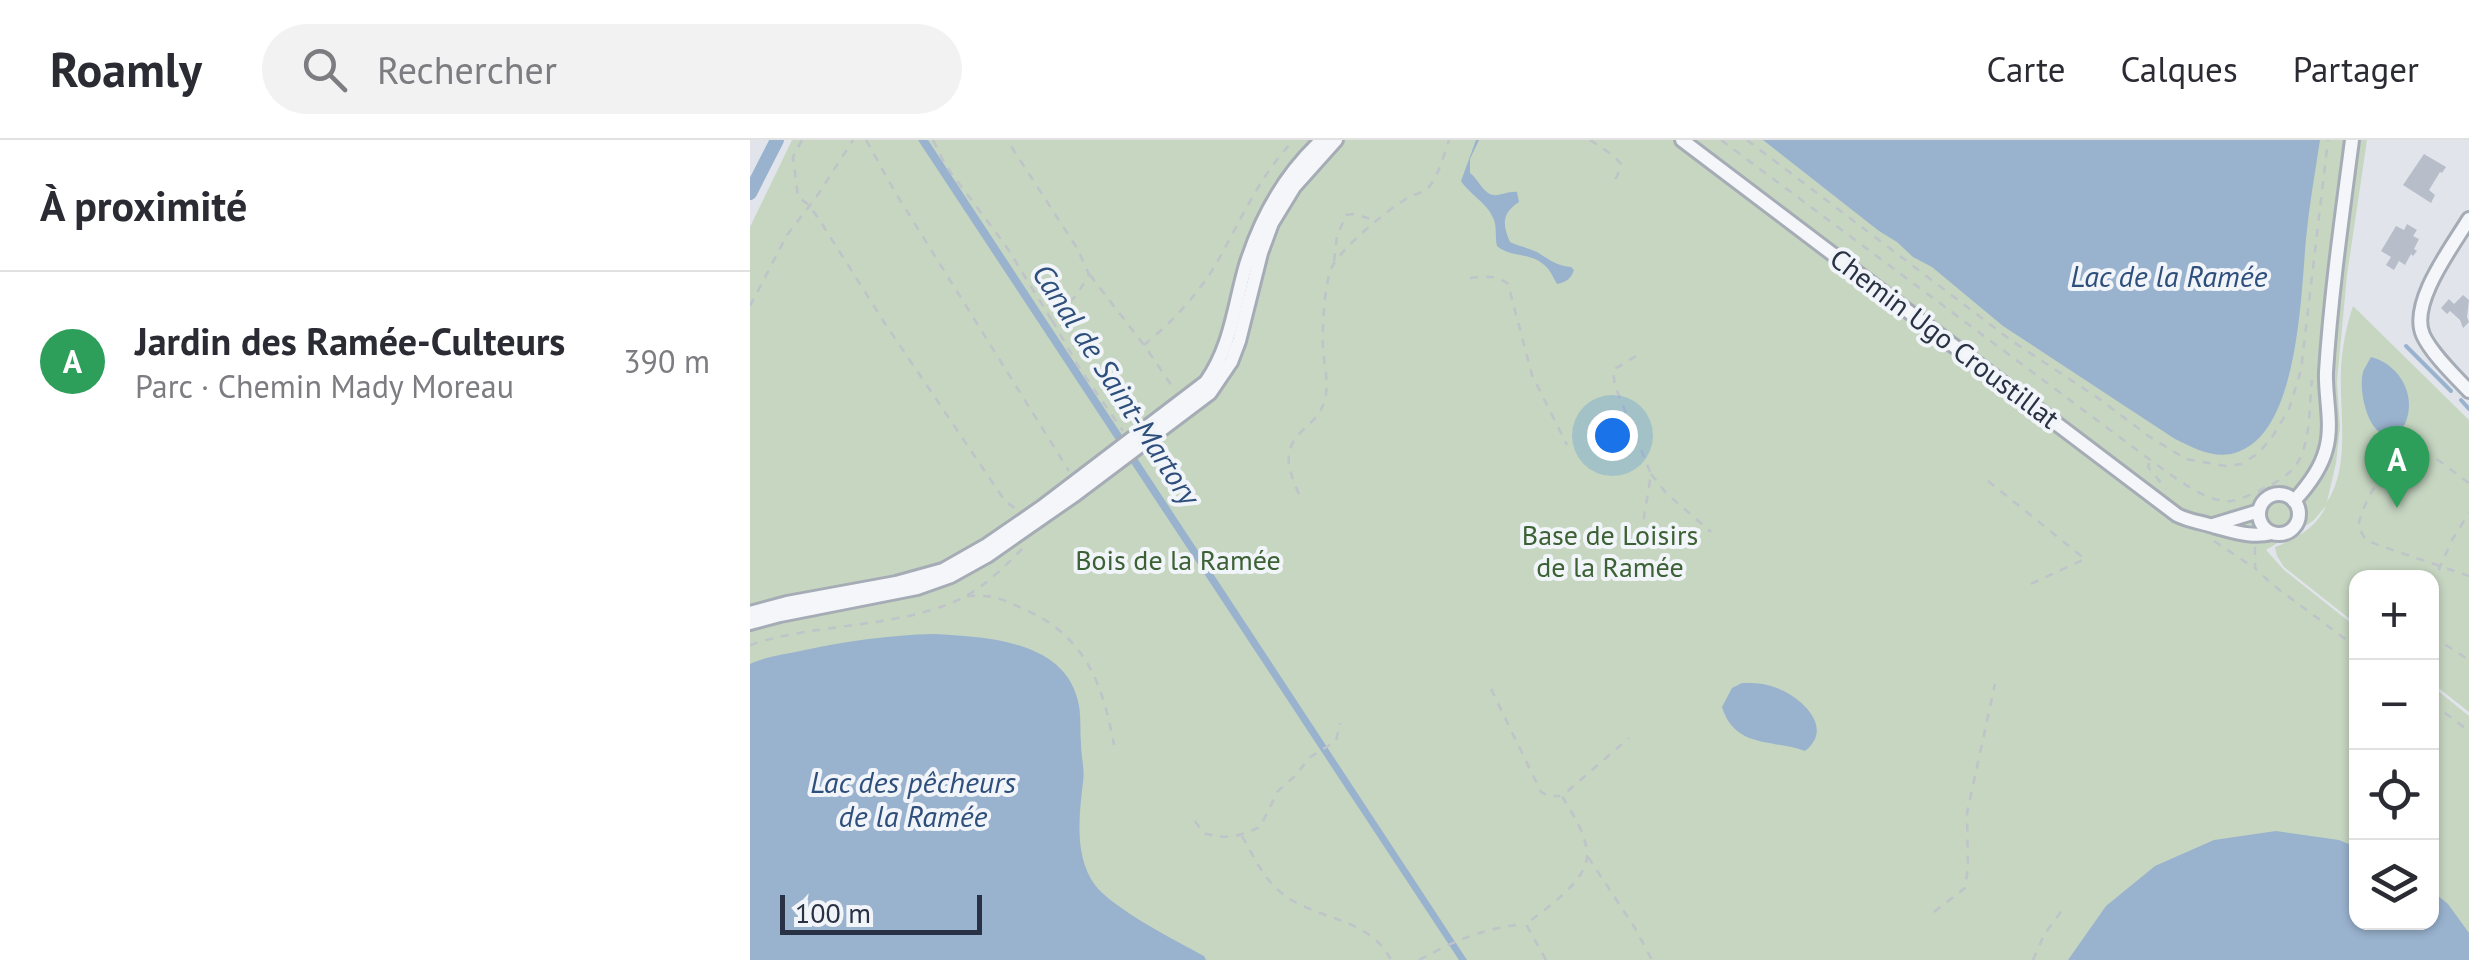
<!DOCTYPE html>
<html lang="fr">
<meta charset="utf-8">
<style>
:root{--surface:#fff;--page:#f2f2f3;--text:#2b2b33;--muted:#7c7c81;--line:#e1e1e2;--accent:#da3c51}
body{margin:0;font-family:"PT Sans",sans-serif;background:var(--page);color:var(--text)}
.controls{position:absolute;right:30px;bottom:30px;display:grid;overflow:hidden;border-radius:20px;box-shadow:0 2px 8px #0004}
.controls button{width:90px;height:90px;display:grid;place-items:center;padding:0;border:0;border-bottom:2px solid var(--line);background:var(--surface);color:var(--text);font:50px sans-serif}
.scale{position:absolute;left:30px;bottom:25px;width:202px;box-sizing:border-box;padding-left:10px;border:5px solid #283244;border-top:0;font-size:28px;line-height:35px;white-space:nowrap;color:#283244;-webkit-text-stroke:8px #f1f4f8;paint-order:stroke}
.you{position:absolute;left:862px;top:295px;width:35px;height:35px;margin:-25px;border:8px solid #fff;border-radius:50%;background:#1a73e8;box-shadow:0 0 0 15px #1a73e833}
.badge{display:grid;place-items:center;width:65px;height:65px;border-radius:50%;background:var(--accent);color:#fff;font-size:32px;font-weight:700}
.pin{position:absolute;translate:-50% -82px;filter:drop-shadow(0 2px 5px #0008)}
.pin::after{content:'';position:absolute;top:52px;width:35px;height:30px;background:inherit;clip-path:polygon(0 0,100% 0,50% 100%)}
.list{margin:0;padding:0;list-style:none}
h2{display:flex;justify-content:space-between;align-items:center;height:130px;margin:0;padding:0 40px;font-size:42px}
h2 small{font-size:32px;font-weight:400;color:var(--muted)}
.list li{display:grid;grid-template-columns:65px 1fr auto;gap:30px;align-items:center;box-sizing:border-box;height:180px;padding:0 40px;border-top:2px solid var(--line)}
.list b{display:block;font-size:38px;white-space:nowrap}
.list p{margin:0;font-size:32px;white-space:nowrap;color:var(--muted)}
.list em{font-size:32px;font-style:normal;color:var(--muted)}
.icon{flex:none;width:55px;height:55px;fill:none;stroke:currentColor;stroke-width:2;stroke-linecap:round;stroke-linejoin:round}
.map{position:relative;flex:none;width:1719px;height:820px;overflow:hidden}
header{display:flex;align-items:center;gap:60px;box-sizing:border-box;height:140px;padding:0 50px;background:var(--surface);border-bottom:2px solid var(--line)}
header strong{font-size:48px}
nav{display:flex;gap:55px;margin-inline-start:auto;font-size:35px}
.search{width:700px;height:90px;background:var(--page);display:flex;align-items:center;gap:25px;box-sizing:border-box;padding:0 35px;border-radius:55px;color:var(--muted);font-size:38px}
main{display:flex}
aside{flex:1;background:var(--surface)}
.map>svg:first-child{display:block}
.green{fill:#c6d6c1}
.water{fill:#99b2ce}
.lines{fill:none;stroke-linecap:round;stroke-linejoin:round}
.stream{stroke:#99b2ce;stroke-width:4}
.canal{stroke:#99b2ce;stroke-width:14}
.building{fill:#b8bec9}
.minor-casing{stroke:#a6acb6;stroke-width:18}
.path{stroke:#bfc3ca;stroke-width:2.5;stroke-dasharray:8 8;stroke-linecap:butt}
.minor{stroke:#f4f6f9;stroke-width:12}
.labels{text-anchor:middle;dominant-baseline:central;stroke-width:8;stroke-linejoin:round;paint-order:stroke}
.street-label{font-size:28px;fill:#283244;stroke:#f1f4f8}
.park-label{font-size:28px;fill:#3b6134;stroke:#f1f4f8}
.water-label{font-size:30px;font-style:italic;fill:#2e4f7c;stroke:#f1f4f8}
</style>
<header>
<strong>Roamly</strong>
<div class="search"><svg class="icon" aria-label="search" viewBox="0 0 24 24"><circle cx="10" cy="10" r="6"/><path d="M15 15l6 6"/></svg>Rechercher</div>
<nav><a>Carte</a><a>Calques</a><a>Partager</a></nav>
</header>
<main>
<aside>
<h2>À proximité<small></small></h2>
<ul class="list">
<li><span class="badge" style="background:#2e9e5b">A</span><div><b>Jardin des Ramée-Culteurs</b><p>Parc · Chemin Mady Moreau</p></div><em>390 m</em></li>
</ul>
</aside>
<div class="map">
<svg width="1719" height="820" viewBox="0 0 1719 820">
<rect width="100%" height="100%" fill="#e1e5eb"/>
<path class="green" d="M42,0h1575l-20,135 -10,107 3,45 -4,36 -9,39c24,-37 12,-90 14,-133 1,-21 5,-42 12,-63l116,114v292l-37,-29v-105h-76v46l-72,-57 -7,-11 -2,-9c21,-8 42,-20 51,-41l-13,15 -47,29 18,20 72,57v295h76v-236l37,30v244h-1719v-733z"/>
<g class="water">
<path d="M168,0h10l539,820h-8z"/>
<path d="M726,0h3l-9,19v14c8,6 13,20 23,22 7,1 16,-4 24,-3l2,10c-17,11 -17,22 -9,40 9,4 18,6 27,10 11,7 20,14 34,15l3,3c-3,9 -8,12 -17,14 -4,-7 -7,-15 -14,-20 -14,-12 -32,-6 -46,-18 -2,-8 0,-18 -3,-26 -6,-17 -24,-25 -33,-39z"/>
<path d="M1013,0h557c-5,33 -11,66 -14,99 -5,53 -7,189 -66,212 -23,10 -44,-2 -65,-12l-172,-113 -71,-59 -19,-10 -16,-15 -18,-11z"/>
<path d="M1621,217c34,9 50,49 28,77 -8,1 -17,2 -23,-5 -11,-12 -17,-42 -13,-57 1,-3 7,-13 8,-15z"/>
<path d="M184,494c52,3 134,6 145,72 2,12 1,25 2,38 0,13 4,25 2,38 -4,34 -9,74 12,103 17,23 83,57 109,71l2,4h-456v-296c16,-8 37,-10 55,-14 43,-9 84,-15 129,-16z"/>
<path d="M992,543c11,0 22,0 32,4 25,8 62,40 31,64 -32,-12 -70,-2 -83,-44l10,-19z"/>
<path d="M1526,691l63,9 17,7v75h76v-31l16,13 21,29v27h-401l38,-54 49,-40 59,-26z"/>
</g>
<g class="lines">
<g class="stream">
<path d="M1656,206l45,45"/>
<path d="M1711,260l8,9"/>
</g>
<path class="canal" d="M0,53l27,-53"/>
</g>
<g class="building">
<path d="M1674,14l22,13 -4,6 -2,-1 -11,18 6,5 -4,8 -28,-18z"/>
<path d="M1657,84l10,6 -4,6 6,3 -5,10 3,2 -4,5 -2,-2 -6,11 -6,-4 -5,9 -8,-5 5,-8 -10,-6 15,-25 8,4z"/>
<path d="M1713,155l6,5 -2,17 2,5 -6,6 -3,-8 -10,-9 -3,3 -6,-6 8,-9 5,5z"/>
</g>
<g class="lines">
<defs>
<g id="minor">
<path d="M932,0l495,375c14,7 25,7 39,12 20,5 36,11 56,6"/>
<path d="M1719,79c-17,28 -60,84 -46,116 8,18 32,41 46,56"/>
<circle cx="1529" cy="374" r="20"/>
<path d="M1544,361c13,-14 27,-32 32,-52 7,-25 -1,-52 0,-77 5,-78 16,-155 26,-232"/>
<path d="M1463,385l46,-14"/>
<path d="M0,473l37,-10 109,-20 47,-13 44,-25 55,-38 164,-125c25,-35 28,-76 40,-117 15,-48 39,-91 76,-125"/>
<path d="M0,483l30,-8 137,-27 34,-12 36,-20 89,-62 134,-101 21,-31 8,-21 22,-88 11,-30 22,-36 42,-47"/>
</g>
</defs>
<use href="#minor" class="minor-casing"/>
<g class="path">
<path d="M52,0l-9,17 5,40 11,8 11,16 66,104 119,176 12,9"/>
<path d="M116,0l29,52 174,279"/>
<path d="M183,0l13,26 60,80 45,73 26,-24 12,-21 -12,-26 -70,-108"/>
<path d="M840,0l24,16 7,8 -4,13 -8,7"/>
<path d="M971,0l428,319c20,14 57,45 82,42 12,-2 25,-9 36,-14 14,-7 28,-16 34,-31 10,-23 8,-52 11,-76"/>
<path d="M997,0l265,201 86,57 52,39 36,22 40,7 15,-2 16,-10 14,-15 18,-30 12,-39 27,-230"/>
<path d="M584,121l3,-25 9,-21 8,-1 20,6"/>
<path d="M340,135l54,70 30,44"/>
<path d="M720,138c15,-2 26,-3 38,6l24,91 35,70"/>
<path d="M0,166l37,-71 30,-39 36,-56"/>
<path d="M302,180l28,49 43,62"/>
<path d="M394,205c28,-23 53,-49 72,-81 24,-42 43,-88 78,-124"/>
<path d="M886,216l-23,14 2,16 36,88 -11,68"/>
<path d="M1399,323l-1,4 18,22"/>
<path d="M901,334l15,19 45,39"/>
<path d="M1238,341l97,78 -61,28"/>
<path d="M1719,343c-23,-15 -48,-44 -75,-33 -11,26 -31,50 -36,77l8,13 15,6 88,30"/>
<path d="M549,354c-10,-23 -18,-42 2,-62 10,-10 19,-16 23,-30 6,-17 0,-36 -1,-53 -1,-18 1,-69 10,-84 11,-19 53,-54 73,-66 6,-4 16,-6 21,-10 11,-11 17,-34 22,-49"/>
<path d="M1464,401l39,26"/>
<path d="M1505,407v21l18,17 83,62"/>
<path d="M1682,445l20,-45 17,-27"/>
<path d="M217,456c28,-1 33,2 59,14 60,27 77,75 88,135"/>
<path d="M1682,496l37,24"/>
<path d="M0,505c68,-23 151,-16 214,-48 24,-13 41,-31 60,-50"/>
<path d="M741,549l50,103 8,4h11"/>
<path d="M1682,563l37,28"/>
<path d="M445,681l8,12c25,7 34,4 57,-6l18,-36 18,-16 13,-17 27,-17 4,-18"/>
<path d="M492,696c12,21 22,44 42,59 35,26 85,22 107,65"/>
<path d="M838,717l47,71 17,32"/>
<path d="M1184,772l31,-24 3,-21 -1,-54 28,-129"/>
<path d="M669,820c37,-20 63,-31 105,-36"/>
<path d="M796,820l-20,-36c19,-15 62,-43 61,-70 -1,-21 -15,-41 -25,-58l67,-58"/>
<path d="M1283,820l11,-25 19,-26"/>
</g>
<use href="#minor" class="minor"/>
</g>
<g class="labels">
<g class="street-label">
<text transform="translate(1195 198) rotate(37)">Chemin Ugo Croustillat</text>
</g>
<g class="park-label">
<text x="860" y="394">Base de Loisirs<tspan x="860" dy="32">de la Ramée</tspan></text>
<text x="428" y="419">Bois de la Ramée</text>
</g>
<g class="water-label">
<text x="1419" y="135">Lac de la Ramée</text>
<text transform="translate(367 244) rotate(57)">Canal de Saint-Martory</text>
<text x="163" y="641">Lac des pêcheurs<tspan x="163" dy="34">de la Ramée</tspan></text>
</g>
</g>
</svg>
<div class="controls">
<button>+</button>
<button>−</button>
<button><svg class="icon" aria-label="locate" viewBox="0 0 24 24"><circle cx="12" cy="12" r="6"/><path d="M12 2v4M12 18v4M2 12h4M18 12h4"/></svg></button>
<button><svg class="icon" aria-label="layers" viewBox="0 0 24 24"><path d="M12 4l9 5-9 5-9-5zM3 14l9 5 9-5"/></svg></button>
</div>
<div class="scale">100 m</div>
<div class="you"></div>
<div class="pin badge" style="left:1647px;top:368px;background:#2e9e5b">A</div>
</div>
</main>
